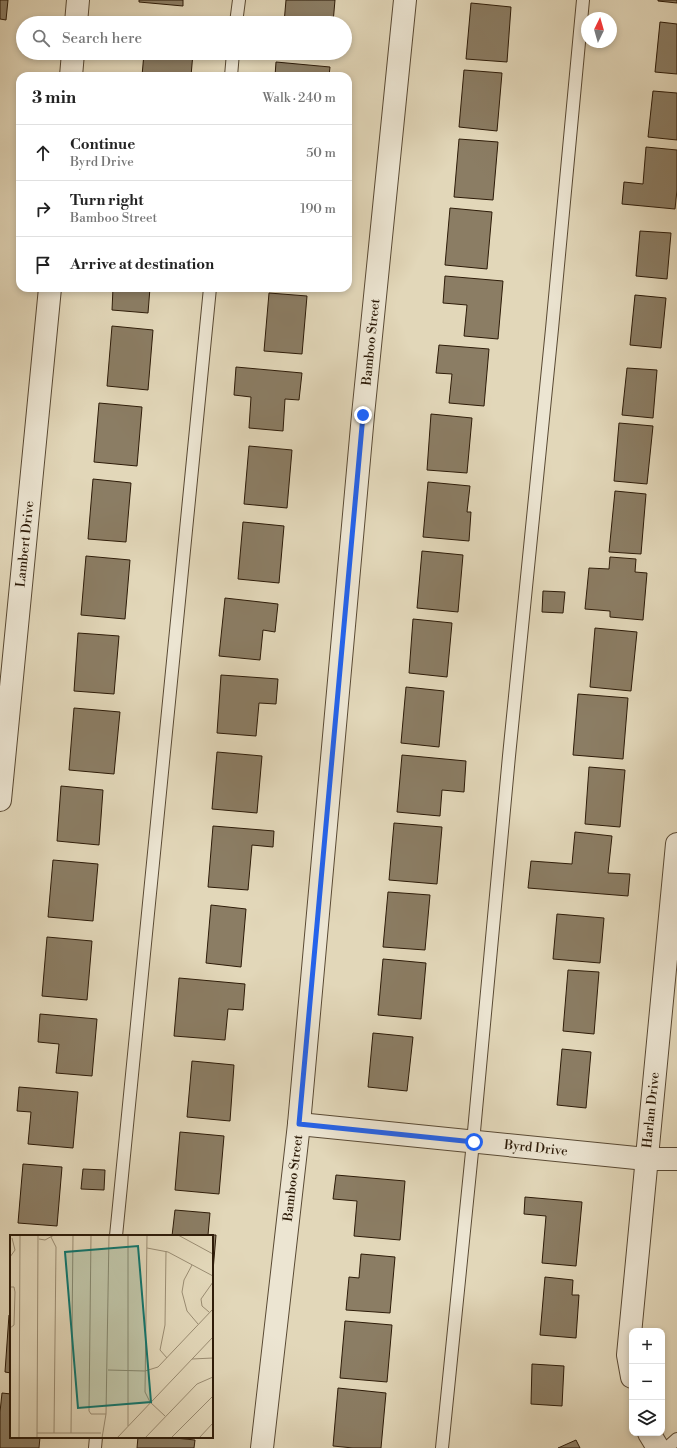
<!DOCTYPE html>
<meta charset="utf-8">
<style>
:root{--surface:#fff;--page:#f2f2f2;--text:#222;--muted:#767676;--line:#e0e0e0}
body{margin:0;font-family:"Libre Bodoni",serif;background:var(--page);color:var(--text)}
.controls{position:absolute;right:12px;bottom:12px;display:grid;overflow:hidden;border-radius:8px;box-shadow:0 2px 6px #0003}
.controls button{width:36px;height:36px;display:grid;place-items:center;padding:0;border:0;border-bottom:1px solid var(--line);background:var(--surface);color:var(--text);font:20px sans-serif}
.compass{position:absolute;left:581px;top:12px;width:36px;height:36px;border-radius:50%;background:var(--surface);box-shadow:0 2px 6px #0003;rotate:5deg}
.stop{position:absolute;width:12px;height:12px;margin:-9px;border:3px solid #2563eb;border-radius:50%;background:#fff}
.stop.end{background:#2563eb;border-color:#fff;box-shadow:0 1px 4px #0008}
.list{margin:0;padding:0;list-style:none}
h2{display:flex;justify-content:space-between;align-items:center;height:52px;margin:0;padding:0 16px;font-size:17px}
h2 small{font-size:13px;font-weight:400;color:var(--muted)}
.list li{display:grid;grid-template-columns:26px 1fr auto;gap:12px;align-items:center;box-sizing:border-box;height:56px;padding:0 16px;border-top:1px solid var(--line)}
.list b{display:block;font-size:15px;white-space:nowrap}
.list p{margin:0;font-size:13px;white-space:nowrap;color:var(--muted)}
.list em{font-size:13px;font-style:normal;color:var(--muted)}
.icon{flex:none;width:22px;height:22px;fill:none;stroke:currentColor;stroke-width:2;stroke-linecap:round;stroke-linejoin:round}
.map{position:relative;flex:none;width:677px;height:1448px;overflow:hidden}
.search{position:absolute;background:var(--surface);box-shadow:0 2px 6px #0003;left:16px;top:16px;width:336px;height:44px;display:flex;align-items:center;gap:10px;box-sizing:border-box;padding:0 14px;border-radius:22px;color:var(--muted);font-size:15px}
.panel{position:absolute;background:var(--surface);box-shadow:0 2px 6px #0003;left:16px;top:72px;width:336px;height:220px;border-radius:12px}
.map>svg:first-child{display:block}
.building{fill:#8b7d64;stroke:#2d1b08}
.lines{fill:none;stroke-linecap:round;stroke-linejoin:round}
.service-casing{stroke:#5a4a34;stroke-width:14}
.minor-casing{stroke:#5a4a34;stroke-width:24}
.tertiary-casing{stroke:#5a4a34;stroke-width:24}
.service{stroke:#ece5d2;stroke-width:12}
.minor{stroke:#ece5d2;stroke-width:22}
.tertiary{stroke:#ece5d2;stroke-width:22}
.route{stroke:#2563eb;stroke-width:5}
.labels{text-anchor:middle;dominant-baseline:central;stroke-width:3;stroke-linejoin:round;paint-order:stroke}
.street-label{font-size:13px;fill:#2d1b08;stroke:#ece5d2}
.inset-road{fill:none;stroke:#9a8c72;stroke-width:1}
.view{fill:#0f766e;fill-opacity:0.15;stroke:#0f766e;stroke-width:2}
.inset-edge{fill:none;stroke:#2d1b08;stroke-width:2}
</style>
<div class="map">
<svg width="677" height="1448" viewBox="0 0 677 1448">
<rect width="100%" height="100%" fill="#e2d7b9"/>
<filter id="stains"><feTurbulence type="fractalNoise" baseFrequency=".005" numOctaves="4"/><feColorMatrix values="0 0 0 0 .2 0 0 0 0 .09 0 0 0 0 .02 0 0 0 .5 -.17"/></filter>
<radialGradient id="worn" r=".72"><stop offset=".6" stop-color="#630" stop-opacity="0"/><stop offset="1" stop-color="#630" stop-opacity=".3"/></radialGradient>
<g class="building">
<path d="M0,0h8l-2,20 -6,-1z"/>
<path d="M139,0h44v6l-44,-4z"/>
<path d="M286,0h49l-2,23h-49z"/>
<path d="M658,0h19v3l-19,-2z"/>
<path d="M471,3l40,4 -4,55 -41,-3z"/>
<path d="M137,21l23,2h-23z"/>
<path d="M660,22l17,2v50l-22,-2z"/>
<path d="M144,53h49l-2,23h-49z"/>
<path d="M276,62l54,5 -1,9h-54z"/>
<path d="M464,70l38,3 -5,58 -38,-4z"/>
<path d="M653,91l24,2v47l-29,-3z"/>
<path d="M459,139l39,3 -5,58 -39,-3z"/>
<path d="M646,147l31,3v40l-2,19 -53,-5 2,-22 19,2z"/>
<path d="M450,208l42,4 -5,57 -42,-4z"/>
<path d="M640,231l31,2 -4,46 -31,-3z"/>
<path d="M445,276l58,5 -5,58 -34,-3 3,-31 -24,-2z"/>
<path d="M113,288h37l-2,25 -36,-3z"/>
<path d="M269,293l38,3 -5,58 -38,-3z"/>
<path d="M635,295l31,3 -5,50 -31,-3z"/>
<path d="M112,326l41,4 -5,60 -41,-4z"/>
<path d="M439,345l50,4 -5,57 -35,-3 3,-29 -16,-1z"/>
<path d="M236,367l66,6 -3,27 -14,-1 -2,32 -34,-3 2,-31 -17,-2z"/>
<path d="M627,368l30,2 -4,48 -31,-3z"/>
<path d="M99,403l43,4 -5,59 -43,-4z"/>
<path d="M431,414l41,4 -5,55 -40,-3z"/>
<path d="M619,423l34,3 -6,58 -33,-3z"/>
<path d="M249,446l43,4 -5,58 -43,-4z"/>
<path d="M93,479l38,4 -5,59 -38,-3z"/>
<path d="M428,482l42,4 -3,26h4l-2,29 -46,-4z"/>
<path d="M615,491l31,3 -5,60 -32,-2z"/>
<path d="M243,522l41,4 -5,57 -41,-4z"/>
<path d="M422,551l41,4 -5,57 -41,-4z"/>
<path d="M86,556l44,4 -5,59 -44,-4z"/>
<path d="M610,557l26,2 -1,13 12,1 -4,47 -33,-3v-6l-25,-2 4,-41 20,1z"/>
<path d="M543,591l22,1 -2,21 -21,-1z"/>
<path d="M225,598l53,6 -3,28 -12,-2 -3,30 -41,-4z"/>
<path d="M413,619l39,4 -5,54 -38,-4z"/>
<path d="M595,628l42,4 -6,59 -41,-4z"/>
<path d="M78,633l41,3 -5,58 -40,-3z"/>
<path d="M221,675l57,4 -2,25 -17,-1 -3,33 -39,-3z"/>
<path d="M406,687l38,4 -5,56 -38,-4z"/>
<path d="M578,694l50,4 -5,61 -50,-4z"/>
<path d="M74,708l46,4 -6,62 -45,-4z"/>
<path d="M217,752l45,4 -5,57 -45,-4z"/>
<path d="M402,755l64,6 -2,31 -22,-2 -2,26 -43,-4z"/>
<path d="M589,767l36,3 -5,57 -35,-3z"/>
<path d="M61,786l42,4 -4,55 -42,-4z"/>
<path d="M394,823l48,4 -5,57 -48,-4z"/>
<path d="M213,826l61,5 -1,16 -21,-2 -4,45 -40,-3z"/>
<path d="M575,832l37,4 -4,37 22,1 -2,22 -100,-8 3,-27 41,3z"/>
<path d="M53,860l45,4 -5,57 -45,-4z"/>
<path d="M388,892l42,3 -5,55 -42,-3z"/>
<path d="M211,905l35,4 -5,58 -35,-4z"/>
<path d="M557,914l47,4 -4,45 -47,-4z"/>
<path d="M47,937l45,4 -5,59 -45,-4z"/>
<path d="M383,959l43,4 -5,56 -43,-4z"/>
<path d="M568,970l31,2 -5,62 -31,-3z"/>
<path d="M179,978l66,6 -2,26 -15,-1 -3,31 -51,-4z"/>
<path d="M40,1014l57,5 -5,57 -36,-3 3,-29 -21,-2z"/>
<path d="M373,1033l40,4 -6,54 -39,-4z"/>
<path d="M562,1049l29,3 -5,56 -29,-3z"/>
<path d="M192,1061l42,4 -4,56 -43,-4z"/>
<path d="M19,1087l59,5 -5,56 -45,-4 3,-32 -14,-1z"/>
<path d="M180,1132l44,4 -5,58 -44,-4z"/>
<path d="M23,1164l39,3 -5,59 -39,-3z"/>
<path d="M83,1169l22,1 -1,20 -23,-1z"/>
<path d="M336,1175l69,6 -5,59 -46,-4 3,-35 -24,-2z"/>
<path d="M525,1197l57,5 -6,64 -34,-3 4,-47 -22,-2z"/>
<path d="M175,1210l35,3 -2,22h8l-3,36 -1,-35h-40z"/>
<path d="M361,1254l34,3 -5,56 -44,-3 3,-33 10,1z"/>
<path d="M545,1277l28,3 -1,15h7l-3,43 -36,-3z"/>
<path d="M9,1315h2v58l-6,-1z"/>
<path d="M345,1321l47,4 -5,57 -47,-4z"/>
<path d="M532,1364l32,2 -2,40 -31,-2z"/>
<path d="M338,1388l48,5 -5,55h-28l-20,-2z"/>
<path d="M2,1393l9,1v43h29l-1,11h-39v-36z"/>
<path d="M138,1437h27l30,3 -1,8h-57z"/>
<path d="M576,1440l4,8h-22z"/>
</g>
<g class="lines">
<defs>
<g id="service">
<path d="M236,23l3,-23"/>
<path d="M231,76l2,-23"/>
<path d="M116,1236l94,-948"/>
<path d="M95,1448l1,-11"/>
<path d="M442,1448l31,-306 36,-386 43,-427 31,-329"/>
<path d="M667,1448l10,-9"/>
</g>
<g id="minor">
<path d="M76,23l2,-23"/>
<path d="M71,76l2,-23"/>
<path d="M0,800l50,-512"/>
<path d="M299,1124l347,35h31"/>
<path d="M632,1377l-4,-22 49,-511"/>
<path d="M649,1433l9,15"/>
</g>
<path id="tertiary" d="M262,1448l37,-324 64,-709 42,-415"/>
</defs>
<use href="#service" class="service-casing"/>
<use href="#minor" class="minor-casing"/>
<use href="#tertiary" class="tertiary-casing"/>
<use href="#service" class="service"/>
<use href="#minor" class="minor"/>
<use href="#tertiary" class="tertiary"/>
</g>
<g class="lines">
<path class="route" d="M363,415l-64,709 175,18"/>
</g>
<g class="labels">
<g class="street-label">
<text transform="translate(371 342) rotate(-84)">Bamboo Street</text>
<text transform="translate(25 544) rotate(-84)">Lambert Drive</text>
<text transform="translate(651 1110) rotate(-84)">Harlan Drive</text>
<text transform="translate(536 1148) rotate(6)">Byrd Drive</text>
<text transform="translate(293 1178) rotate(-83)">Bamboo Street</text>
</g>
</g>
<g transform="translate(10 1235)">
<rect width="203" height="203" fill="#e2d7b9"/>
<path class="inset-road" d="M81,0l-2,176 2,3h15M137,0l-2,157 5,10 15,14M168,0l35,19M41,2l5,10 -2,186M29,4l6,1 9,-5M137,13l21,4 45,24M156,16l-1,74 -5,25 7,8M0,22l5,-7 -3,-12M182,30l-8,15 -2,12 5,19 11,13M0,52h4l1,5 -1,33 -4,3M199,77l-7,-6 -1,-7 12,-17M182,124l21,-1M98,135l37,1 13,-4 55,-58M118,191v-191M27,198h64M61,198l2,-198M9,203l1,-203M27,203l1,-203M92,203l4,-24 3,-179M107,203l96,-101M135,203l52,-54 16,-7M161,203l42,-42M189,203l14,-15"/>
<path class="view" d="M128,11l13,156 -73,6 -13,-156z"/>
<rect width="203" height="203" class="inset-edge"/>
</g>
<rect width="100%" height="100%" filter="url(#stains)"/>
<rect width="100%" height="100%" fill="url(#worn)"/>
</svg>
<div class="controls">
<button>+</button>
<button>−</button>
<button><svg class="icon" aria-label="layers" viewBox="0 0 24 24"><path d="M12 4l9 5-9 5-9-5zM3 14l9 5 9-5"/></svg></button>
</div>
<svg class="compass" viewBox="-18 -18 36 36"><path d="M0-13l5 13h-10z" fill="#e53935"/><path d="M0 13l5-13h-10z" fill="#767676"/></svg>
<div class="stop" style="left:474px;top:1142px"></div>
<div class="stop end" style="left:363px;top:415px"></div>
<div class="search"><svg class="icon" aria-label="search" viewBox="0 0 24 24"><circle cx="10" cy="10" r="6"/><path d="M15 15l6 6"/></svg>Search here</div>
<section class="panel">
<h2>3 min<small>Walk · 240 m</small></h2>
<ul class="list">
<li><svg class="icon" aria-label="ahead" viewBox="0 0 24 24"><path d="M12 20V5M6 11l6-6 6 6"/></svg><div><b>Continue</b><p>Byrd Drive</p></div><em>50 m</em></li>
<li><svg class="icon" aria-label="right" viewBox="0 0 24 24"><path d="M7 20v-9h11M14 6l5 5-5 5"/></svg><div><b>Turn right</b><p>Bamboo Street</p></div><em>190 m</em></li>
<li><svg class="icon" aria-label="arrive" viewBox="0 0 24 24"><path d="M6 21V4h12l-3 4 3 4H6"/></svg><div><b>Arrive at destination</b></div></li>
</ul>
</section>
</div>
